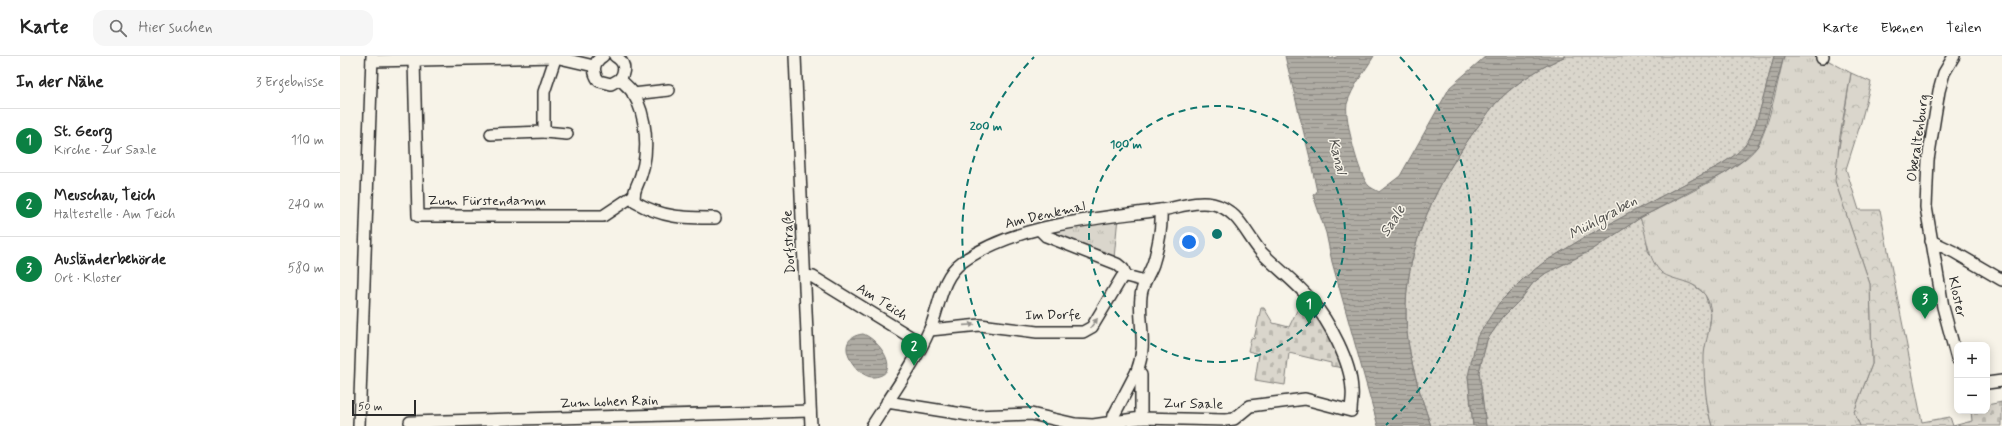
<!DOCTYPE html>
<html lang="de">
<meta charset="utf-8">
<style>
:root{--surface:#fff;--page:#f6f6f6;--text:#222;--muted:#767676;--line:#e0e0e0;--accent:#0b8043}
body{margin:0;font-family:Mynerve,sans-serif;background:var(--page);color:var(--text)}
.controls{position:absolute;right:12px;bottom:12px;display:grid;overflow:hidden;border-radius:8px;box-shadow:0 2px 10px #0003}
.controls button{width:36px;height:36px;display:grid;place-items:center;padding:0;border:0;border-bottom:1px solid var(--line);background:var(--surface);color:var(--text);font:20px sans-serif}
.scale{position:absolute;left:12px;bottom:10px;width:64px;box-sizing:border-box;padding-left:4px;border:2px solid #2b2b2b;border-top:0;font-size:11px;line-height:14px;white-space:nowrap;color:#2b2b2b;-webkit-text-stroke:3px #f7f3e8;paint-order:stroke}
.you{position:absolute;left:849px;top:186px;width:14px;height:14px;margin:-10px;border:3px solid #fff;border-radius:50%;background:#1a73e8;box-shadow:0 0 0 6px #1a73e833}
.badge{display:grid;place-items:center;width:26px;height:26px;border-radius:50%;background:var(--accent);color:#fff;font-size:13px;font-weight:700}
.pin{position:absolute;translate:-50% -33px;filter:drop-shadow(0 1px 2px #0008)}
.pin::after{content:'';position:absolute;top:21px;width:14px;height:12px;background:inherit;clip-path:polygon(0 0,100% 0,50% 100%)}
.list{margin:0;padding:0;list-style:none}
h2{display:flex;justify-content:space-between;align-items:center;height:52px;margin:0;padding:0 16px;font-size:17px}
h2 small{font-size:13px;font-weight:400;color:var(--muted)}
.list li{display:grid;grid-template-columns:26px 1fr auto;gap:12px;align-items:center;box-sizing:border-box;height:64px;padding:0 16px;border-top:1px solid var(--line)}
.list b{display:block;font-size:15px;white-space:nowrap}
.list p{margin:0;font-size:13px;white-space:nowrap;color:var(--muted)}
.list em{font-size:13px;font-style:normal;color:var(--muted)}
.icon{flex:none;width:22px;height:22px;fill:none;stroke:currentColor;stroke-width:2;stroke-linecap:round;stroke-linejoin:round}
.map{position:relative;flex:none;width:1662px;height:370px;overflow:hidden}
header{display:flex;align-items:center;gap:24px;box-sizing:border-box;height:56px;padding:0 20px;background:var(--surface);border-bottom:1px solid var(--line)}
header strong{font-size:19px}
nav{display:flex;gap:22px;margin-inline-start:auto;font-size:14px}
.search{width:280px;height:36px;background:var(--page);display:flex;align-items:center;gap:10px;box-sizing:border-box;padding:0 14px;border-radius:12px;color:var(--muted);font-size:15px}
main{display:flex}
aside{flex:1;background:var(--surface)}
.map>svg:first-child{display:block}
.grass{fill:url(#grass-dots);stroke:#82807c}
.forest{fill:url(#forest-crowns);stroke:#82807c}
.cemetery{fill:url(#cemetery-stones);stroke:#82807c}
.park{fill:url(#park-tufts);stroke:#82807c}
.water{fill:url(#water-rules);stroke:#7a7874}
.lines{fill:none;stroke-linecap:round;stroke-linejoin:round}
.minor-casing{stroke:#2b2b2b;stroke-width:14}
.minor{stroke:#f7f3e8;stroke-width:11}
.oneway{fill:#918f8a}
.ring{fill:none;stroke:#0f766e;stroke-width:2;stroke-dasharray:7 5}
.labels{text-anchor:middle;dominant-baseline:central;stroke-width:3;stroke-linejoin:round;paint-order:stroke}
.street-label{font-size:14px;fill:#2b2b2b;stroke:#f7f3e8}
.water-label{font-size:15px;font-style:italic;fill:#53524f;stroke:#f7f3e8}
.centre{fill:#0f766e;stroke:#f7f3e8;stroke-width:2}
.ring-label{font-size:12px;text-anchor:middle;font-weight:bold;fill:#0f766e;stroke:#f7f3e8;stroke-width:3;stroke-linejoin:round;paint-order:stroke}
</style>
<header>
<strong>Karte</strong>
<div class="search"><svg class="icon" aria-label="search" viewBox="0 0 24 24"><circle cx="10" cy="10" r="6"/><path d="M15 15l6 6"/></svg>Hier suchen</div>
<nav><a>Karte</a><a>Ebenen</a><a>Teilen</a></nav>
</header>
<main>
<aside>
<h2>In der Nähe<small>3 Ergebnisse</small></h2>
<ul class="list">
<li><span class="badge">1</span><div><b>St. Georg</b><p>Kirche · Zur Saale</p></div><em>110 m</em></li>
<li><span class="badge">2</span><div><b>Meuschau, Teich</b><p>Haltestelle · Am Teich</p></div><em>240 m</em></li>
<li><span class="badge">3</span><div><b>Ausländerbehörde</b><p>Ort · Kloster</p></div><em>580 m</em></li>
</ul>
</aside>
<div class="map">
<svg width="1662" height="370" viewBox="0 0 1662 370">
<defs>
<pattern id="grass-dots" width="8" height="8" patternUnits="userSpaceOnUse"><rect width="8" height="8" fill="#dad6cc"/><path d="M2 2h.1M6 6h.1" fill="none" stroke="#bbb8af" stroke-width="1.8" stroke-linecap="round"/></pattern>
<pattern id="forest-crowns" width="20" height="18" patternUnits="userSpaceOnUse"><rect width="20" height="18" fill="#dad6cc"/><path d="M2 6a3 3 0 1 1 6 0M12 15a3 3 0 1 1 6 0" fill="none" stroke="#bbb8af"/></pattern>
<pattern id="cemetery-stones" width="16" height="16" patternUnits="userSpaceOnUse"><rect width="16" height="16" fill="#dad6cc"/><path d="M2 7V4a2 2 0 0 1 4 0v3zM10 15v-3a2 2 0 0 1 4 0v3z" fill="#bbb8af"/></pattern>
<pattern id="park-tufts" width="24" height="20" patternUnits="userSpaceOnUse"><rect width="24" height="20" fill="#dad6cc"/><path d="M3 7l-1-3M5 7V3M7 7l1-3M15 17l-1-3M17 17v-4M19 17l1-3" fill="none" stroke="#bbb8af"/></pattern>
<pattern id="water-rules" width="6" height="5" patternUnits="userSpaceOnUse"><rect width="6" height="5" fill="#afaca4"/><path d="M0 2.5h6" fill="none" stroke="#8f8c86"/></pattern>
</defs>
<rect width="100%" height="100%" fill="#f7f3e8"/>
<filter id="ink" filterUnits="userSpaceOnUse"><feTurbulence type="fractalNoise" baseFrequency=".025" numOctaves="2"/><feDisplacementMap in="SourceGraphic" scale="8" xChannelSelector="R" yChannelSelector="G"/><feConvolveMatrix kernelMatrix="1 2 1 2 8 2 1 2 1" color-interpolation-filters="sRGB"/></filter>
<g filter="url(#ink)">
<g class="grass">
<path d="M1226,0h208c-6,21 -16,72 -28,88 -6,9 -17,15 -26,21l-135,72 -42,26 -20,16 -24,24 -31,73 5,50h-42c-12,-35 -24,-71 -25,-109 -2,-69 32,-138 73,-192 7,-8 13,-19 21,-26 18,-18 43,-33 66,-43z"/>
<path d="M1300,162l6,13 2,20 15,22 26,9 16,12 6,21 -3,20 -3,48 3,28 4,15h-226l-7,-54 8,-32 16,-23 18,-18 12,-16 13,-10 46,-23z"/>
</g>
<path class="forest" d="M1511,17l20,9 -10,40 -15,47 13,41h21l42,212 28,-5 3,9h-93l-6,-14 18,-48 -2,-80 -36,-105z"/>
<g class="cemetery">
<path d="M964,240l22,28 18,44 -13,-2v-3l-42,-10 -4,32 -30,-5 4,-26 -11,-3 3,-13 3,1 7,-31h3l9,15 16,4z"/>
<path d="M1662,346v24h-49l19,-5 -1,-10h16v-6z"/>
</g>
<g class="park">
<path d="M1444,0h36l31,17 -11,63 -5,45 35,103 2,80 -18,48 6,14h-148c-6,-21 -8,-44 -8,-66 -1,-21 15,-44 1,-65 -10,-15 -32,-14 -43,-22 -16,-15 -14,-37 -22,-55 28,-15 100,-47 117,-71 12,-19 21,-67 27,-91z"/>
<path d="M778,161l-4,41 -63,-25z"/>
</g>
<g class="water">
<path d="M945,0h44l1,3 9,-3h35c-9,15 -22,31 -27,48 -3,13 12,73 22,82 2,2 7,4 10,6l21,-16 50,-89 36,-31h80c-23,10 -48,25 -66,43 -8,7 -14,18 -21,26 -41,54 -75,123 -73,192 1,38 13,74 25,109h-53l-46,-164 -6,-29 -13,-38 4,-3 -7,-34z"/>
<path d="M1434,0h10l-20,74 -7,17 -15,14 -17,12 -85,45 -48,32 -46,23 -13,10 -12,16 -18,18 -16,23 -8,32 7,54h-13l-5,-50 9,-39 22,-34 24,-24 20,-16 42,-26 135,-72c9,-6 19,-12 26,-21 12,-16 22,-67 28,-88z"/>
<path d="M523,278c17,6 40,40 11,43 -17,2 -45,-39 -11,-43z"/>
</g>
<g class="lines">
<defs>
<g id="minor">
<path d="M263,0c-10,6 -11,16 -4,25l12,3 9,-5c6,-9 5,-17 -5,-23"/>
<path d="M455,0l16,370"/>
<path d="M1614,0l-10,17 -5,18 -11,69 -2,47 17,100 14,52"/>
<path d="M1482,2l1,-2"/>
<path d="M74,4l4,156h185l30,-20"/>
<path d="M32,5l183,-4 39,9"/>
<path d="M280,23c4,5 10,9 13,14 14,23 16,58 8,82 -3,10 -9,17 -6,27 28,16 49,16 80,16"/>
<path d="M293,38l36,-4"/>
<path d="M204,76l23,2"/>
<path d="M151,78l53,-2v-40l12,-36"/>
<path d="M700,174l6,6 71,28 6,5 3,7"/>
<path d="M1591,185l23,11 48,28"/>
<path d="M466,220l7,1 109,67"/>
<path d="M590,274l50,-5 57,7h46l9,-5 30,-50 4,-1 19,5"/>
<path d="M1647,327l15,-2"/>
<path d="M801,362v-43l-4,-4c11,-29 1,-47 4,-75 1,-12 8,-21 12,-32 5,-16 9,-37 8,-54"/>
<path d="M70,366l400,-11"/>
<path d="M773,366l1,-7 23,-44"/>
<path d="M19,370l13,-370"/>
<path d="M532,370c19,-30 43,-63 57,-95 11,-23 11,-53 33,-69 55,-39 134,-43 198,-52 17,-2 36,-10 53,-6 26,6 33,31 49,49 16,16 35,30 49,47 18,21 40,62 41,90 1,7 -1,14 -1,21l-46,-12 -55,7 -16,13 -9,1 -84,-2 -48,7 -18,-1 -44,-10 -56,2 -88,-14"/>
</g>
</defs>
<use href="#minor" class="minor-casing"/>
<use href="#minor" class="minor"/>
</g>
<defs><path id="oneway-solid" d="M-6-.8H1V-3.2L6.5 0L1 3.2V.8H-6Z"/></defs>
<g class="oneway">
<use href="#oneway-solid" transform="translate(754 267) rotate(-53)"/>
<use href="#oneway-solid" transform="translate(629 269) rotate(-4)"/>
</g>
</g>
<g class="ring">
<circle cx="877" cy="178" r="128"/>
<path d="M708 369A255 255 0 0 1 694 1M1060 1A255 255 0 0 1 1046 369"/>
</g>
<g class="labels">
<g class="street-label">
<text transform="translate(1578 82) rotate(-82)">Oberaltenburg</text>
<text x="147" y="145">Zum Fürstendamm</text>
<text transform="translate(705 159) rotate(-13)">Am Denkmal</text>
<text transform="translate(449 186) rotate(-93)">Dorfstraße</text>
<text transform="translate(1617 241) rotate(78)">Kloster</text>
<text transform="translate(542 246) rotate(32)">Am Teich</text>
<text x="713" y="259">Im Dorfe</text>
<text transform="translate(269 346) rotate(-2)">Zum hohen Rain</text>
<text transform="translate(853 348) rotate(1)">Zur Saale</text>
</g>
<g class="water-label">
<text transform="translate(997 100) rotate(76)">Kanal</text>
<text transform="translate(1263 162) rotate(-29)">Mühlgraben</text>
<text transform="translate(1053 165) rotate(-57)">Saale</text>
</g>
</g>
<circle cx="877" cy="178" r="6" class="centre"/>
<g class="ring-label">
<text x="646" y="74">200 m</text>
<text x="786" y="92">100 m</text>
</g>
</svg>
<div class="controls">
<button>+</button>
<button>−</button>
</div>
<div class="scale">50 m</div>
<div class="you"></div>
<div class="pin badge" style="left:969px;top:268px">1</div>
<div class="pin badge" style="left:574px;top:310px">2</div>
<div class="pin badge" style="left:1585px;top:263px">3</div>
</div>
</main>
